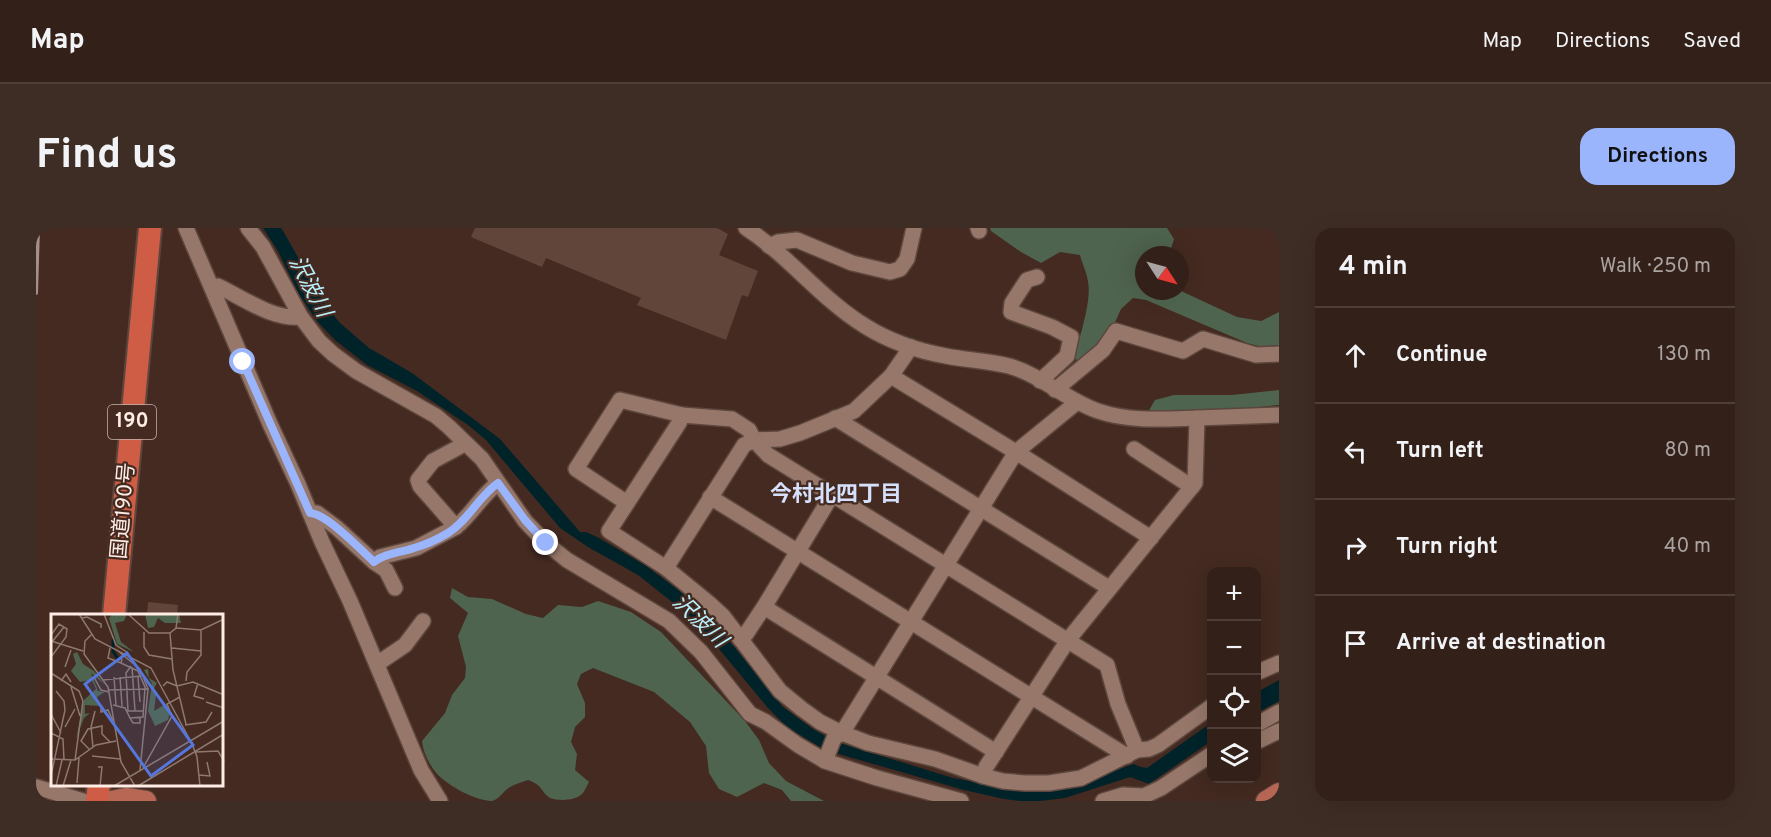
<!DOCTYPE html>
<html lang="en">
<head>
<meta charset="utf-8">
<style>
  :root { --surface:#332018; --page:#3e2d25; --text:#f1f3f6; --muted:#a9a3a2; --line:#4e3e37; --accent:#9bb5fd }
  body { margin:0; font-family:Overpass,"Noto Sans JP",sans-serif; background:var(--page); color:var(--text) }
  .controls { position:absolute; right:18px; bottom:18px; display:grid; overflow:hidden; border-radius:12px; box-shadow:0 6px 24px #0002 }
  .controls button { width:54px; height:54px; display:grid; place-items:center; padding:0; border:0; border-bottom:2px solid var(--line); background:var(--surface); color:var(--text); font:30px sans-serif }
  .compass { position:absolute; left:1099px; top:18px; width:54px; height:54px; border-radius:50%; background:var(--surface); box-shadow:0 6px 24px #0002; rotate:126deg }
  .stop { position:absolute; width:18px; height:18px; margin:-14px; border:4px solid #9bb5fd; border-radius:50%; background:#fff }
  .stop.end { background:#9bb5fd; border-color:#fff; box-shadow:0 2px 6px #0008 }
  .list { margin:0; padding:0; list-style:none }
  h2 { display:flex; justify-content:space-between; align-items:center; height:78px; margin:0; padding:0 24px; font-size:26px }
  h2 small { font-size:20px; font-weight:400; color:var(--muted) }
  .list li { display:grid; grid-template-columns:39px 1fr auto; gap:18px; align-items:center; box-sizing:border-box; height:96px; padding:0 24px; border-top:2px solid var(--line) }
  .list b { display:block; font-size:22px; white-space:nowrap }
  .list em { font-size:20px; font-style:normal; color:var(--muted) }
  .icon { flex:none; width:33px; height:33px; fill:none; stroke:currentColor; stroke-width:2; stroke-linecap:round; stroke-linejoin:round }
  .map { position:relative; flex:none; width:1243px; height:573px; overflow:hidden; border-radius:18px }
  header { display:flex; align-items:center; gap:36px; box-sizing:border-box; height:84px; padding:0 30px; background:var(--surface); border-bottom:2px solid var(--line) }
  header strong { font-size:28px }
  nav { display:flex; gap:33px; margin-inline-start:auto; font-size:21px }
  .intro { display:flex; align-items:center; justify-content:space-between; box-sizing:border-box; height:144px; padding:0 36px }
  h1 { margin:0; font-size:42px }
  .button { padding:15px 27px; border-radius:18px; background:var(--accent); color:#111; font-size:21px; font-weight:700 }
  main { display:flex; gap:36px; padding:0 36px }
  aside { flex:1; background:var(--surface); border-radius:18px; box-shadow:0 6px 24px #0002 }
  .map>svg:first-child { display:block }
  .forest { fill:#4f644e }
  .water { fill:#00232a }
  .building { fill:#62453a }
  .lines { fill:none; stroke-linecap:round; stroke-linejoin:round }
  .minor-casing { stroke:#5d463d; stroke-width:18 }
  .major-casing { stroke:#5d463d; stroke-width:22 }
  .highway-casing { stroke:#5d463d; stroke-width:26 }
  .minor { stroke:#96776a; stroke-width:15 }
  .major { stroke:#b86754; stroke-width:20 }
  .highway { stroke:#cf5d45; stroke-width:22 }
  .rail { stroke:#a58f87; stroke-width:4 }
  .route { stroke:#9bb5fd; stroke-width:8 }
  .labels { text-anchor:middle; dominant-baseline:central; stroke-width:4.5; stroke-linejoin:round; paint-order:stroke }
  .shield { fill:#442a20; stroke:#c6b2aa; stroke-width:1.5 }
  .shield-label { font-size:20px; font-weight:bold; fill:#feece5 }
  .street-label { font-size:21px; fill:#feece5; stroke:#442a20 }
  .water-label { font-size:22px; font-style:italic; fill:#b8effb; stroke:#442a20 }
  .neighbourhood-label { font-size:22px; font-weight:bold; fill:#d5e0fc; stroke:#442a20 }
  .inset-river { fill:none; stroke:#00232a; stroke-width:3 }
  .inset-road { fill:none; stroke:#8e786f; stroke-width:1.5 }
  .view { fill:#5576db; fill-opacity:0.15; stroke:#5576db; stroke-width:3 }
  .inset-edge { fill:none; stroke:#feece5; stroke-width:3 }
</style>
</head>
<body>
<header>
<strong>Map</strong>
<nav><a>Map</a><a>Directions</a><a>Saved</a></nav>
</header>
<div class="intro"><h1>Find us</h1><a class="button">Directions</a></div>
<main>
<div class="map">
<svg width="1243" height="573" viewBox="0 0 1243 573">
  <rect width="100%" height="100%" fill="#442a20"/>
  <g class="forest">
    <path d="M954,0h177l7,11 -5,16h-25v36h17v2l9,2 11,-4 56,26 24,4 18,-9v33l-17,2 -15,-4 -101,-43 -13,-2 -12,11 -9,20 -8,10 -24,21 -7,-1c6,-18 19,-59 15,-77 -1,-10 -6,-18 -8,-27l-20,-3 -19,11 -20,-11 -30,-21z"/>
    <path d="M1243,162v15l-93,9 -38,-2 7,-12 19,-5h58z"/>
    <path d="M416,360l16,9 24,2 34,15 17,4 15,-13 24,2 16,-6 33,11 30,20 84,89 14,19 10,23 17,18 38,20h-33l-9,-11 -18,-7 -27,14 -18,-8 -10,-16 -3,-27 -16,-24 -36,-30 -61,-24 -12,6 -4,10 8,19v14l-10,10 -4,15 6,12 -2,16 14,12c-2,3 -4,9 -7,12 -7,7 -24,7 -32,4 -11,-8 -6,-12 -22,-18 -6,2 -13,4 -18,7 -7,4 -10,12 -18,14 -16,0 -43,-15 -54,-26 -8,-9 -15,-22 -16,-34l23,-28 7,-18 13,-17 1,-11 -8,-31 10,-23 -18,-15z"/>
  </g>
  <g class="water">
    <path d="M227,0h18l2,3 43,75 14,17 29,25 43,25 88,66 80,93h6l11,5 48,28 32,24 29,24 12,14 65,80 30,22 23,13 117,36 77,14 27,-2 50,-16 26,-10 8,3 6,1 64,-45v18l-62,43 -19,-7 -65,21 -25,3h-21l-15,-2 -40,-9 -139,-40 -37,-22 -20,-20 -72,-87 -58,-46 -50,-28 -28,-19 -74,-88 -18,-15 -51,-34 -50,-26 -32,-25 -18,-19 -18,-27 -21,-43z"/>
    <path d="M1243,452v21l-22,12v-21z"/>
  </g>
  <g class="building">
    <path d="M439,0h242l11,6 -9,21 39,16 -10,26 -6,-2 -16,45 -89,-35 4,-7 -95,-40 -4,9 -71,-30z"/>
    <path d="M112,374l30,3 -1,10h-30z"/>
  </g>
  <g class="lines">
    <defs>
      <g id="minor">
        <path d="M150,0l84,196 28,60 24,58 28,59 71,169 19,31"/>
        <path d="M212,0l15,19 38,70 18,24 14,13 23,17 80,45 13,11 33,32 43,62 21,22 21,17 102,61 32,31 49,62 16,8 32,23 27,16 9,-23 8,-5 174,-281 60,-49"/>
        <path d="M710,0c43,28 75,71 119,98 24,15 53,25 81,30 21,4 42,5 63,10 32,9 57,34 89,45 32,11 66,8 99,7 27,-1 55,-2 82,-3"/>
        <path d="M942,0l1,3"/>
        <path d="M733,18l9,-4 19,-2 55,23 38,9 10,-3 7,-10 7,-31"/>
        <path d="M1001,49l-10,3 -15,23 -1,9 41,15 19,10 -4,19 -27,25"/>
        <path d="M176,60l6,-2c25,12 55,34 83,31"/>
        <path d="M875,119l-20,29 -37,35 -54,22 -20,6 -26,1 -5,-10 -17,-11 -50,-4 -3,8 -70,108 57,37 44,36 13,12 57,75 22,18 18,13 22,11 26,10 67,16 48,17 20,5 22,2h24l32,-5 56,-28 12,-1 9,-4 54,-39"/>
        <path d="M855,148l125,76 135,86"/>
        <path d="M1019,162l48,-40 13,-19 67,20 20,-12 53,16 23,-1"/>
        <path d="M799,190l274,170"/>
        <path d="M428,214l-5,5 -26,14 -15,19 2,6 36,41c16,-13 25,-31 42,-44"/>
        <path d="M1098,221l58,38"/>
        <path d="M674,269l417,259"/>
        <path d="M591,275l-51,-34 44,-69 62,15"/>
        <path d="M274,285h7l20,15 37,34 12,8 9,18"/>
        <path d="M338,334l6,-5 36,-9 40,-21"/>
        <path d="M630,340l78,-123 10,-5 14,15 339,210 11,39 19,46"/>
        <path d="M728,379l232,145"/>
        <path d="M704,411l6,-5 18,-27 68,-112"/>
        <path d="M341,436l28,-19 18,-24"/>
        <path d="M1220,445l23,-10"/>
        <path d="M1220,497l23,-13"/>
        <path d="M1220,514l23,-11"/>
        <path d="M789,533l52,17 84,23"/>
        <path d="M947,548l3,-9 82,-127 127,-157 2,-65"/>
        <path d="M0,559l47,14"/>
        <path d="M1067,573l20,-6 21,1 17,-8 51,-34"/>
      </g>
      <g id="major">
        <path d="M75,573l15,-3 20,3"/>
        <path d="M1230,573l13,-8"/>
      </g>
      <g id="highway">
        <path d="M78,387l36,-387"/>
        <path d="M61,573l2,-17"/>
      </g>
    </defs>
    <use href="#minor" class="minor-casing"/>
    <use href="#major" class="major-casing"/>
    <use href="#highway" class="highway-casing"/>
    <use href="#minor" class="minor"/>
    <use href="#major" class="major"/>
    <use href="#highway" class="highway"/>
    <path class="rail" d="M0,65l2,-65"/>
  </g>
  <g class="lines">
    <path class="route" d="M207,134l67,151c17,1 50,36 64,49 11,-9 26,-9 40,-14 11,-3 24,-9 34,-15 21,-13 30,-36 50,-50l27,37 21,23"/>
  </g>
  <g class="labels">
    <rect class="shield" x="72" y="177" width="48" height="34" rx="4.5"/>
    <g class="shield-label">
      <text x="96" y="194">190</text>
    </g>
    <g class="street-label">
      <text transform="translate(88 283) rotate(-85)">国道190号</text>
    </g>
    <g class="water-label">
      <text transform="translate(273 59) rotate(62)">沢波川</text>
      <text transform="translate(663 394) rotate(44)">沢波川</text>
    </g>
    <g class="neighbourhood-label">
      <text x="800" y="267">今村北四丁目</text>
    </g>
  </g>
  <g transform="translate(15 386)">
    <rect width="172" height="172" fill="#442a20"/>
    <path d="M62,0h14l-3,7 -9,2 6,19 13,10 -17,-8 -8,-26zM94,0h34l2,9h-16l-7,-5 -4,9 -6,1zM26,38l6,12 11,7 10,13 -13,-11 7,18 7,1 -8,5 2,9 -14,-1v9l5,-1 -6,5 -8,21 8,-39 12,-11 -4,-9 -12,2 -9,-11 5,-7 -3,-10zM97,55l1,9 8,5 -4,7 3,5 -2,16 10,-6 6,7 -2,8 -13,6 -7,-15 4,-27 -8,-14z" fill="#4f644e"/>
    <path class="inset-river" d="M62,25v12l5,8"/>
    <path class="inset-road" d="M28,0l16,25 56,29 39,72M53,0l12,31 12,8M77,0l21,19h21l6,-5 2,-14M31,4l5,-1 14,7v4M125,14l25,2 23,-11M93,18v15l5,8 23,4M119,19l3,37 13,54M41,20l-7,7 -1,13 24,33 13,75 14,24M0,21l8,-11 8,5 -1,8 -15,20M0,27l32,10M1,28l12,-15M59,34l-2,10 13,5M121,34l29,3M67,37l22,18 8,20M80,52l-5,7 2,38h15M14,53l6,-17M81,53l3,44M0,59l28,18 4,10 -8,59M43,63l7,13 8,2M63,63l2,28M69,63l2,29M87,63l2,25M52,66l38,-4M10,67l5,-7 5,8M135,67l1,-9 14,-17v-25M147,69l-4,13 10,3M112,72l4,-4 10,4 16,-4 31,13M20,73l9,29M57,76l40,-1 -8,81M155,88l18,6M62,91l12,3 5,10 13,-1 2,-30 -7,-16 -17,-8 1,-4M50,92v6l7,-2 5,11M0,100l10,19M79,104l3,5h7v-6M134,111l21,-3 6,-10M14,113l10,-18M0,119l12,6 1,21M140,127l6,16 3,29M42,133l-2,-20 4,-16M38,135l-8,-8 7,-12 14,-3v8l8,8M145,138l22,-1 6,10M41,142l28,3M0,145l24,1 21,-15 20,-4M47,153h4l-2,19M92,154l29,-52 -5,-12 13,-7M148,161l11,1 -3,-14M0,162l14,-66 -1,-9 -8,-10M26,169l2,-25M5,172l6,-26M12,172l8,-26M63,172l110,-65M87,172l86,-52"/>
    <path class="view" d="M76,39l66,92 -42,31 -66,-92z"/>
    <rect width="172" height="172" class="inset-edge"/>
  </g>
</svg>
<div class="controls">
<button>+</button>
<button>−</button>
<button><svg class="icon" aria-label="locate" viewBox="0 0 24 24"><circle cx="12" cy="12" r="6"/><path d="M12 2v4M12 18v4M2 12h4M18 12h4"/></svg></button>
<button><svg class="icon" aria-label="layers" viewBox="0 0 24 24"><path d="M12 4l9 5-9 5-9-5zM3 14l9 5 9-5"/></svg></button>
</div>
<svg class="compass" viewBox="-18 -18 36 36"><path d="M0-13l5 13h-10z" fill="#e53935"/><path d="M0 13l5-13h-10z" fill="#a9a3a2"/></svg>
<div class="stop" style="left:207px;top:134px"></div>
<div class="stop end" style="left:510px;top:315px"></div>
</div>
<aside>
<h2>4 min<small>Walk · 250 m</small></h2>
<ul class="list">
<li><svg class="icon" aria-label="ahead" viewBox="0 0 24 24"><path d="M12 20V5M6 11l6-6 6 6"/></svg><div><b>Continue</b></div><em>130 m</em></li>
<li><svg class="icon" aria-label="left" viewBox="0 0 24 24"><path d="M17 20v-9H6M10 6l-5 5 5 5"/></svg><div><b>Turn left</b></div><em>80 m</em></li>
<li><svg class="icon" aria-label="right" viewBox="0 0 24 24"><path d="M7 20v-9h11M14 6l5 5-5 5"/></svg><div><b>Turn right</b></div><em>40 m</em></li>
<li><svg class="icon" aria-label="arrive" viewBox="0 0 24 24"><path d="M6 21V4h12l-3 4 3 4H6"/></svg><div><b>Arrive at destination</b></div></li>
</ul>
</aside>
</main>
</body>
</html>
